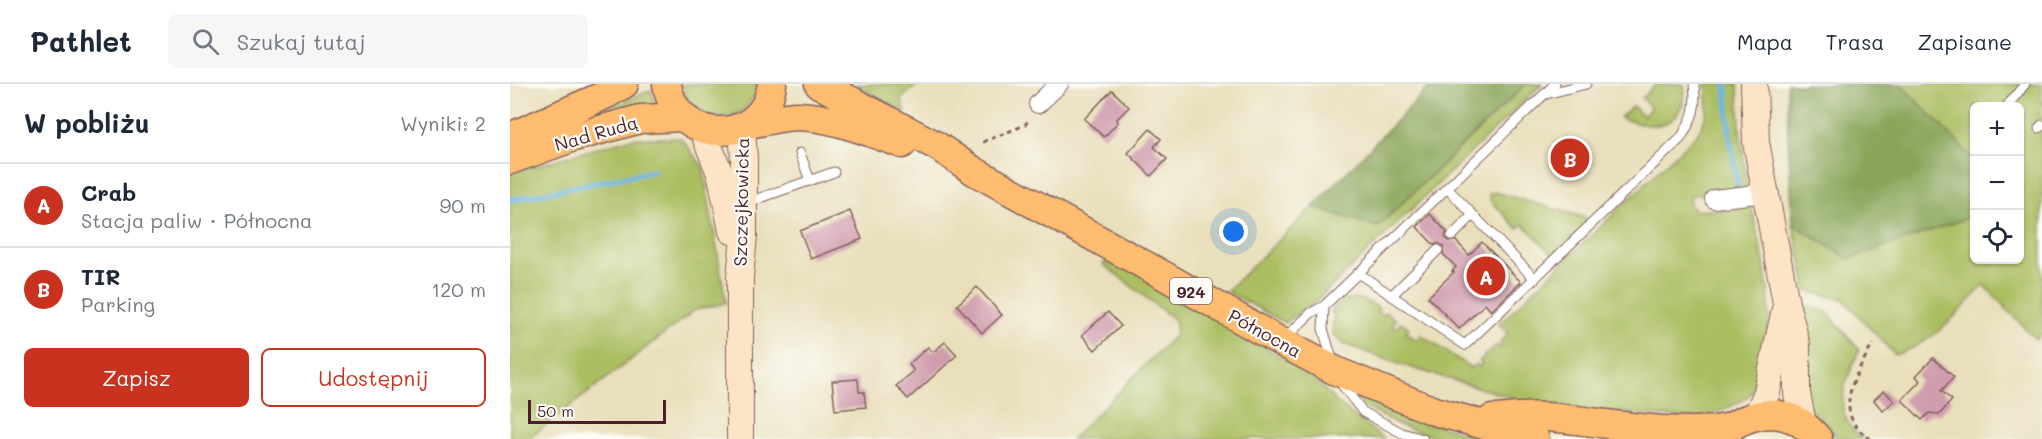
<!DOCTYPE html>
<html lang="pl">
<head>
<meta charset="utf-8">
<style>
  :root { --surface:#fff; --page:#f6f6f7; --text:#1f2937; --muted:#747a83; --line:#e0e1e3; --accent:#c8321e }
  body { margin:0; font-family:Mali,sans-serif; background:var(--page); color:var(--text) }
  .controls { position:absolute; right:18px; top:18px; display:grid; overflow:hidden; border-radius:9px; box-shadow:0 2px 4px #0004 }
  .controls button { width:54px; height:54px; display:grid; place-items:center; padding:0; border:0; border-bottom:2px solid var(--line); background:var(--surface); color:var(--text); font:30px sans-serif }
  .scale { position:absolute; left:18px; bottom:15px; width:138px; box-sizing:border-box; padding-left:6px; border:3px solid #4a1f2b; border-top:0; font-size:16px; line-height:21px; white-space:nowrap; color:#4a1f2b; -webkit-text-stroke:4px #fdfcf7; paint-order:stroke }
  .you { position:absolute; left:724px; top:148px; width:21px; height:21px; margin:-15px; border:4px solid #fff; border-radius:50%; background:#1a73e8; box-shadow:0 0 0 9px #1a73e833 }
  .badge { display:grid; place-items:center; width:39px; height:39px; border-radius:50%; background:var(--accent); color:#fff; font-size:20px; font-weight:700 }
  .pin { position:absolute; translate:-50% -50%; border:3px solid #fff; box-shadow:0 2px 6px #0006 }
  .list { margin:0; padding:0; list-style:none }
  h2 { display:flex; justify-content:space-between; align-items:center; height:78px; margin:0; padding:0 24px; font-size:26px }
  h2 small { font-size:20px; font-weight:400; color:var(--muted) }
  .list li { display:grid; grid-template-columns:39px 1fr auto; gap:18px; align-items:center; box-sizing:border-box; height:84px; padding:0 24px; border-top:2px solid var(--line) }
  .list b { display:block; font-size:22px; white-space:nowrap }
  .list p { margin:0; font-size:20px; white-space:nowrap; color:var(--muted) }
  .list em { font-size:20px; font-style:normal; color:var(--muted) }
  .actions { display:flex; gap:12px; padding:18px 24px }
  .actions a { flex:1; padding:14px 0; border:2px solid var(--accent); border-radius:9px; text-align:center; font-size:21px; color:var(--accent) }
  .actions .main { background:var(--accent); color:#fff }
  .icon { flex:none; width:33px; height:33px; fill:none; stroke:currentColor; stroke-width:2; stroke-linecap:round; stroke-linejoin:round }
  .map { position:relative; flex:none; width:1532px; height:355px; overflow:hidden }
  header { display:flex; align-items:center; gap:36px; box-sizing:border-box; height:84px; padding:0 30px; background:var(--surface); border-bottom:2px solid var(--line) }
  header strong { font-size:28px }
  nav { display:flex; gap:33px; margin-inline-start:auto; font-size:21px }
  .search { width:420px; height:54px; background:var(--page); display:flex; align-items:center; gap:15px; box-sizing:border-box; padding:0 21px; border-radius:9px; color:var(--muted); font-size:22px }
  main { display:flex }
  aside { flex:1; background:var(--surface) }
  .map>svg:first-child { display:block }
  .green { fill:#abbe62; stroke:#7a6e46; stroke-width:1.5 }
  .forest { fill:#88a558; stroke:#696242; stroke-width:1.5 }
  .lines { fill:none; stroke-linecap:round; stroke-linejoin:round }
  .stream { stroke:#69b6e3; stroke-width:5 }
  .building { fill:#d09dae }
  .service-casing { stroke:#82625d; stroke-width:11 }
  .minor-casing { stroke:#82625d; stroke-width:20 }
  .secondary-casing { stroke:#82625d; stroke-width:28 }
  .primary-casing { stroke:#82625d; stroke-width:31 }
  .path { stroke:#82625d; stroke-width:3; stroke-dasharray:4.5 4.5; stroke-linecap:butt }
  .service { stroke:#fff; stroke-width:9 }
  .minor { stroke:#fff; stroke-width:18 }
  .secondary { stroke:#fee4c6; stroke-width:26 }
  .primary { stroke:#fdbc70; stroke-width:28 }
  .labels { text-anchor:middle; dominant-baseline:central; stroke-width:4.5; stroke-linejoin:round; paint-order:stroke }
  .shield { fill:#fdfcf7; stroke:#806168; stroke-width:1.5 }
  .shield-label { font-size:16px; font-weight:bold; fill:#4a1f2b }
  .street-label { font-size:18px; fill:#4a1f2b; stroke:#fdfcf7 }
</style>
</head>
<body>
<header>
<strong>Pathlet</strong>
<div class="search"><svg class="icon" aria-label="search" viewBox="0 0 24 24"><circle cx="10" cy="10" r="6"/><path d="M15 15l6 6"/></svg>Szukaj tutaj</div>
<nav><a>Mapa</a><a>Trasa</a><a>Zapisane</a></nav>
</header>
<main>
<aside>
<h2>W pobliżu<small>Wyniki: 2</small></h2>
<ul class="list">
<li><span class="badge">A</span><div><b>Crab</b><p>Stacja paliw · Północna</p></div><em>90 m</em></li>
<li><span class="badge">B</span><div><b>TIR</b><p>Parking</p></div><em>120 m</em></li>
</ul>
<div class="actions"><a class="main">Zapisz</a><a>Udostępnij</a></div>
</aside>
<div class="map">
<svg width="1532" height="355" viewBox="0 0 1532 355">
  <rect width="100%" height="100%" fill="#fdfcf7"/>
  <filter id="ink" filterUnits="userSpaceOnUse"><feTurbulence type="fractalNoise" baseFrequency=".0167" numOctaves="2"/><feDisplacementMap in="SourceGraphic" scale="12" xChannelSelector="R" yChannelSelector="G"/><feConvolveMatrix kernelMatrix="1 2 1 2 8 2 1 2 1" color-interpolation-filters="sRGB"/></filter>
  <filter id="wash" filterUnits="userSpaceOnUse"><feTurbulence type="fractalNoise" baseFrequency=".008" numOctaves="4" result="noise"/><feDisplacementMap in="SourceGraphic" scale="24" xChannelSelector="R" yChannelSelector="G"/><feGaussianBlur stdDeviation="1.35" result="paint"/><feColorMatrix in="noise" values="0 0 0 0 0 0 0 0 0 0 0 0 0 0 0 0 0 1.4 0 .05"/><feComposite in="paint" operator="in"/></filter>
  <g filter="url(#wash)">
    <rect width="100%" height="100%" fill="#e9dfbb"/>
    <g class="green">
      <path d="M172,0h76c-3,10 -8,22 -19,28 -24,12 -51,-3 -57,-28z"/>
      <path d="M345,0h63l-17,15 5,13z"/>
      <path d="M1016,0h16l-233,224h-4l-20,15 -58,-32 86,-84 65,20z"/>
      <path d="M1146,0h28c3,20 -8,41 -30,41 -11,1 -23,-4 -34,-7l13,-12 10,10 8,-8 -9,-10z"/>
      <path d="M1195,0h33l2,43 7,59 -6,6 -50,3 -1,11 6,5 55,-5c8,35 18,70 18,106 0,17 -4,34 -7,50 -3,11 -3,23 -11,31 -8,10 -41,23 -54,26l-174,-15 -3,-4 -121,-36 -55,-20 -10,-8 -2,-5 2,-15 -3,-4c14,-19 30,-16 48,-4l-2,3 6,4 3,-3 10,8 -4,6 4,2 5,-6 8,6 -3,5 11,7 4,-5 50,33 5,-4 3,3 3,-3 -3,-3 18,-16 3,3 2,-3 -2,-3 8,-8 -9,-10 198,-190c11,-15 13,-32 8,-50z"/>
      <path d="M1390,0h142v249l-6,7 -52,-55c-27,29 -50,58 -89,70l-52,-56 -36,-8 -14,-67 56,35 125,-43v44h46v-154h-46v53z"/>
      <path d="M141,6l5,16 -84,18z"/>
      <path d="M123,54h48l22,29 23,136 -31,7 -167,129h-18v-266z"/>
      <path d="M985,108l91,26 2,4 -34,34 -31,-32 -5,5 -28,-29 -1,-6z"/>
      <path d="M602,174l89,50 111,68 24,26 48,37h-312l103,-104 1,-14 -73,-57z"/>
      <path d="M1299,222l19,7 31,37c-13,33 -31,62 4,89h-26l-7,-12 -24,-21 -5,-93z"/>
      <path d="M843,311l60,24 76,20h-49l-12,-4 -29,-10 -36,-19z"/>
    </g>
    <g class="forest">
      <path d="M922,0h94l-149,143 -64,-20z"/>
      <path d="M1277,0h113l74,75v57l-125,43 -56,-35 -5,-86z"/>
    </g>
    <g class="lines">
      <g class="stream">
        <path d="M1216,0l4,53 8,50"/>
        <path d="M0,116l144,-29"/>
      </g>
    </g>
    <g id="blocks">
      <g class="building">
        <path d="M602,6l17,17 -12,12 1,3 -14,15 -20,-18z"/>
        <path d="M640,45l11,10 -7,8 13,12 -16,17 -23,-23z"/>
        <path d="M340,127l12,28 -51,20 -11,-28z"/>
        <path d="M920,130l17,18 -2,5 3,4h8l13,14 13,-13 39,40 -30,29 -6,-7 -26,25 -31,-32 26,-25 -2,-1 4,-4 -13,-13v-8l-4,-3 -5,2 -17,-18z"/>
        <path d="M467,203l25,28 -20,18 -25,-28z"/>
        <path d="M598,228l13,14 -26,24 -13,-15z"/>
        <path d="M435,258l12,13 -49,44 -12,-13 18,-15 -5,-7 19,-17 5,5z"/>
        <path d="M1423,274l21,19 -13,14 11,9 -12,14 -11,-1 -7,7 -20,-20 18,-19 -4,-5z"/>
        <path d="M348,295l1,13h5l2,15 -31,3 -3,-29z"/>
        <path d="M1374,306l10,11 -11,10 -9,-11z"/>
      </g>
    </g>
  </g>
  <g filter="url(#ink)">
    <use href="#blocks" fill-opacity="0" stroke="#82625d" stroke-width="1.5"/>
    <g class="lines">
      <defs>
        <g id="service">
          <path d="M1036,10l40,-10"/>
          <path d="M1497,22l18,-22"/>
          <path d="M1529,44l3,-3"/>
          <path d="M290,69l10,28"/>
          <path d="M937,104l88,91"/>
          <path d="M236,119l88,-31"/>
          <path d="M942,152l21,-21"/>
          <path d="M848,189l107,72 216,-207c12,-20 16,-31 13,-54"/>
          <path d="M881,212l47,-46"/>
          <path d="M814,222l-1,23 10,33"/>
          <path d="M774,255l27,-26 13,-7 231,-222"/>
          <path d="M829,297l24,31 39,21 21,6"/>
        </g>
        <g id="minor">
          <path d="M528,20l21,-20"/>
          <path d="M1204,115l51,-6"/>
        </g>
        <g id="secondary">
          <path d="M1244,0l2,58 30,161 11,42v48l6,31"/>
          <path d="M192,45l19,47 11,55"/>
          <path d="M1247,331l10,-23 18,-83"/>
          <path d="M230,355v-162l4,-41v-76l-2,-33"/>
        </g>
        <g id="primary">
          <path d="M157,0c9,62 97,63 105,0"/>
          <path d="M309,0l118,62 37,25 189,104 118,67 55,29 98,40 101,28"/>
          <path d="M237,40c17,-2 34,-8 51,-8 36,1 71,16 104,28"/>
          <path d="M0,53l97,-43 17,-10"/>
          <path d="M0,76l64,-23 66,-18 44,-2"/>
          <path d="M982,335c18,-1 38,-4 56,-2 49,4 139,22 183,10"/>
          <path d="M1214,355c4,-11 10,-15 20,-19 28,-12 55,-5 74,19"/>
        </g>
      </defs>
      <use href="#service" class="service-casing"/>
      <use href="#minor" class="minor-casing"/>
      <use href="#secondary" class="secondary-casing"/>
      <use href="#primary" class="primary-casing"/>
      <g class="path">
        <path d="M473,58l42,-17 4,-6"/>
        <path d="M1361,355c-41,-24 -16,-64 2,-95"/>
      </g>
      <use href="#service" class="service"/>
      <use href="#minor" class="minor"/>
      <use href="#secondary" class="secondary"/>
      <use href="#primary" class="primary"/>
    </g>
  </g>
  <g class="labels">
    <rect class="shield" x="660" y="194" width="42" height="26" rx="4.5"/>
    <g class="shield-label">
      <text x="681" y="207">924</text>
    </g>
    <g class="street-label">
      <text transform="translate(86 49) rotate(-16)">Nad Rudą</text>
      <text transform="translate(231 118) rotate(-89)">Szczejkowicka</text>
      <text transform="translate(755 249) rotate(29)">Północna</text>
    </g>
  </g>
</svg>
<div class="controls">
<button>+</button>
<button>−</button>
<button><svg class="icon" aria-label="locate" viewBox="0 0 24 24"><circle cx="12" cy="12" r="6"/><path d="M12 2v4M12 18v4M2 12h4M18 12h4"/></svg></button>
</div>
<div class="scale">50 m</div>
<div class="you"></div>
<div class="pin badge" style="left:976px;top:192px">A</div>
<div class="pin badge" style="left:1060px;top:74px">B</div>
</div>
</main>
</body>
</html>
